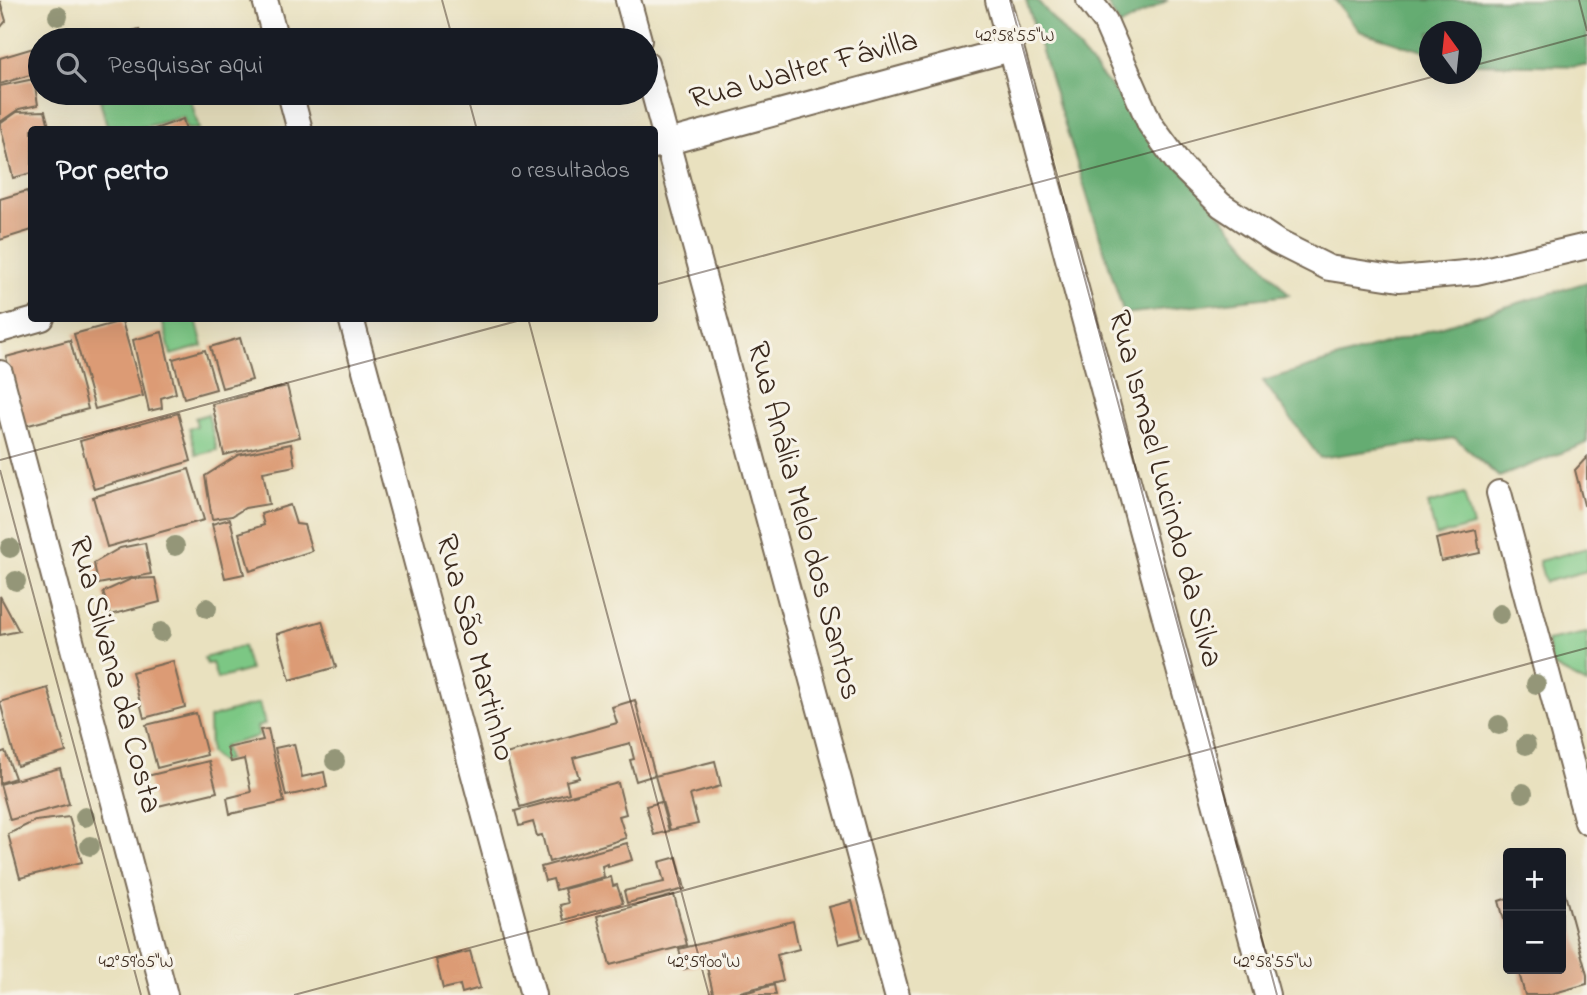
<!DOCTYPE html>
<html lang="pt">
<head>
<meta charset="utf-8">
<style>
  :root { --surface:#171b24; --page:#20242c; --text:#f1f3f6; --muted:#9ea1a6; --line:#363941 }
  body { margin:0; font-family:"Indie Flower",sans-serif; background:var(--page); color:var(--text) }
  .controls { position:absolute; right:21px; bottom:21px; display:grid; overflow:hidden; border-radius:7px; box-shadow:0 7px 28px #0002 }
  .controls button { width:63px; height:63px; display:grid; place-items:center; padding:0; border:0; border-bottom:2px solid var(--line); background:var(--surface); color:var(--text); font:35px sans-serif }
  .compass { position:absolute; left:1419px; top:21px; width:63px; height:63px; border-radius:50%; background:var(--surface); box-shadow:0 7px 28px #0002; rotate:345deg }
  .list { margin:0; padding:0; list-style:none }
  h2 { display:flex; justify-content:space-between; align-items:center; height:91px; margin:0; padding:0 28px; font-size:30px }
  h2 small { font-size:23px; font-weight:400; color:var(--muted) }
  .icon { flex:none; width:38px; height:38px; fill:none; stroke:currentColor; stroke-width:2; stroke-linecap:round; stroke-linejoin:round }
  .map { position:relative; flex:none; width:1587px; height:995px; overflow:hidden }
  .search { position:absolute; background:var(--surface); box-shadow:0 7px 28px #0002; left:28px; top:28px; width:630px; height:77px; display:flex; align-items:center; gap:18px; box-sizing:border-box; padding:0 24px; border-radius:38px; color:var(--muted); font-size:26px }
  .panel { position:absolute; background:var(--surface); box-shadow:0 7px 28px #0002; left:28px; top:126px; width:630px; height:196px; border-radius:7px }
  .map>svg:first-child { display:block }
  .green { fill:#7cc784; stroke:#5c7851; stroke-width:2 }
  .forest { fill:#65ac72; stroke:#506b48; stroke-width:2 }
  .building { fill:#dc9b75 }
  .lines { fill:none; stroke-linecap:round; stroke-linejoin:round }
  .street-casing { stroke:#786a56; stroke-width:28 }
  .street { stroke:#fff; stroke-width:24 }
  .tree { fill:#949678 }
  .ticks { fill:none; stroke:#3b2a1e; stroke-width:2; stroke-opacity:0.45 }
  .labels { text-anchor:middle; dominant-baseline:central; stroke-width:6; stroke-linejoin:round; paint-order:stroke }
  .street-label { font-size:32px; fill:#3b2a1e; stroke:#f7f3e8 }
  .ticks-label { font-size:18px; text-anchor:middle; fill:#3b2a1e; stroke:#f7f3e8; stroke-width:6; stroke-linejoin:round; paint-order:stroke }
</style>
</head>
<body>
<div class="map">
<svg width="1587" height="995" viewBox="0 0 1587 995">
  <rect width="100%" height="100%" fill="#f7f3e8"/>
  <filter id="ink" filterUnits="userSpaceOnUse"><feTurbulence type="fractalNoise" baseFrequency=".0143" numOctaves="2"/><feDisplacementMap in="SourceGraphic" scale="14" xChannelSelector="R" yChannelSelector="G"/><feConvolveMatrix kernelMatrix="1 2 1 2 8 2 1 2 1" color-interpolation-filters="sRGB"/></filter>
  <filter id="wash" filterUnits="userSpaceOnUse"><feTurbulence type="fractalNoise" baseFrequency=".00686" numOctaves="4" result="noise"/><feDisplacementMap in="SourceGraphic" scale="28" xChannelSelector="R" yChannelSelector="G"/><feGaussianBlur stdDeviation="1.57" result="paint"/><feColorMatrix in="noise" values="0 0 0 0 0 0 0 0 0 0 0 0 0 0 0 0 0 1.4 0 .05"/><feComposite in="paint" operator="in"/></filter>
  <g filter="url(#wash)">
    <rect width="100%" height="100%" fill="#e9e1bf"/>
    <g class="green">
      <path d="M127,93h62l10,36h-12l-4,-12 -47,12h-28l-8,-29z"/>
      <path d="M162,319h34l7,27 -32,9z"/>
      <path d="M208,414l9,36 -21,5 -7,-27 8,-2 -2,-8z"/>
      <path d="M1464,494l9,32 -37,10 -8,-32z"/>
      <path d="M1587,548v23l-42,11 -6,-21z"/>
      <path d="M1587,633v51l-36,-19 -4,-24z"/>
      <path d="M243,646l7,24 -33,9 -5,-16 -5,1 -3,-6z"/>
      <path d="M259,703l6,21 -8,3 2,9 -35,10 4,14 -8,2 -10,-9 -1,-35z"/>
    </g>
    <g class="forest">
      <path d="M1026,0h11l252,295 -165,19z"/>
      <path d="M1105,0h63l-48,26z"/>
      <path d="M1335,0h252v66l-115,-2v-32h-42l-1,21 -70,-22z"/>
      <path d="M1587,282v161l-88,34 -44,-39 -135,20 -57,-77z"/>
    </g>
    <g id="blocks">
      <g class="building">
        <path d="M0,1l6,20 -6,7z"/>
        <path d="M139,29l3,11h-41z"/>
        <path d="M40,46v26l-40,12v-26z"/>
        <path d="M34,79l4,26 -19,4 -19,13v-36z"/>
        <path d="M45,111l5,19h-18v43l-19,5 -13,-54 17,-12z"/>
        <path d="M183,119l3,11h-31v-1z"/>
        <path d="M27,191l5,15v24l-32,10v-41z"/>
        <path d="M122,321l21,75 -48,13 -21,-75z"/>
        <path d="M162,332l14,61 -15,5 1,10 -13,3 -16,-71z"/>
        <path d="M240,338l12,42 -30,8 -12,-41z"/>
        <path d="M70,340l18,69 -63,17 -19,-69z"/>
        <path d="M205,350l11,39 -32,9 -11,-39z"/>
        <path d="M287,386l13,51 -76,18 -12,-51z"/>
        <path d="M178,413l13,48 -97,28 -14,-48z"/>
        <path d="M291,444l4,22 -32,6 6,32 -24,4 -13,8 -20,3 -7,-43 33,-21z"/>
        <path d="M1587,457v47l-3,1 -9,-35z"/>
        <path d="M189,469l15,51 -97,27 -14,-50z"/>
        <path d="M290,505l6,19 8,1 8,26 -62,20 -11,-38 25,-8 -3,-11z"/>
        <path d="M230,519l14,55 -19,4 -13,-54z"/>
        <path d="M1476,530l4,23 -39,8 -5,-22z"/>
        <path d="M145,543l6,31 -53,10 -4,-21 26,-15z"/>
        <path d="M155,578l5,24 -50,13 -7,-23 28,-13z"/>
        <path d="M0,596l19,35 -19,4z"/>
        <path d="M322,621l14,46 -46,13 -13,-46z"/>
        <path d="M173,661l12,46 -41,11 -12,-46z"/>
        <path d="M48,688l18,64 -49,14 -17,-64z"/>
        <path d="M635,700l20,75 -19,6 -6,-21 4,-1 -4,-16 -57,15 6,20 -13,3 3,12 -49,14 -14,-53 111,-31 -5,-16z"/>
        <path d="M196,713l11,42 -50,13 -11,-43z"/>
        <path d="M268,729l16,73 -54,12 -3,-16 24,-6 -7,-33 -13,3 -4,-14 36,-8 -3,-10z"/>
        <path d="M294,744l8,33 22,-5 3,15 -41,9 -11,-48z"/>
        <path d="M5,751l10,27 -15,5v-30z"/>
        <path d="M209,761l8,31 -63,15 -7,-31z"/>
        <path d="M715,761l6,25 -31,9 8,29 -28,6 -15,-54z"/>
        <path d="M60,768l9,36 -59,16 -10,-36z"/>
        <path d="M618,783l8,31 -7,2 7,22 -77,24 -7,-27 -5,1 -4,-14 -14,4 -4,-15z"/>
        <path d="M661,802l8,29 -15,4 -8,-29z"/>
        <path d="M69,817l13,45 -62,16 -12,-44 27,-13z"/>
        <path d="M627,843l5,17 -24,7v-3l-6,2 2,11 -48,13 -3,-11 -8,2 -4,-14z"/>
        <path d="M677,857l8,32 -58,14 -3,-12 40,-9 -5,-20z"/>
        <path d="M611,877l2,9 4,-1 6,18 -59,17 -4,-15 8,-2 -4,-14z"/>
        <path d="M1562,883l25,92v9l-40,11h-22l-7,-26h43z"/>
        <path d="M674,895l13,50 -77,20 -13,-49z"/>
        <path d="M1508,898v33h-1l-8,-30z"/>
        <path d="M852,901l10,37 -23,6 -10,-37z"/>
        <path d="M793,921l6,28 -22,6 6,26 -55,14h-20l5,-2 -7,-30 -22,6 -5,-20z"/>
        <path d="M470,951l10,37 -18,5 -2,-8 -17,4 -7,-29z"/>
        <path d="M774,985l2,10h-36v-1z"/>
      </g>
    </g>
  </g>
  <g filter="url(#ink)">
    <use href="#blocks" fill-opacity="0" stroke="#786a56" stroke-width="2"/>
    <g class="lines">
      <defs>
        <g id="street">
          <path d="M265,0l11,40"/>
          <path d="M628,0l11,40"/>
          <path d="M998,0l269,995"/>
          <path d="M1089,0l16,21 45,103 30,41 41,40 56,37 52,26 70,11 77,-7 111,-26"/>
          <path d="M646,64l251,931"/>
          <path d="M290,93l10,37"/>
          <path d="M654,146l357,-97"/>
          <path d="M351,318l182,677"/>
          <path d="M0,330l42,-12"/>
          <path d="M0,373l165,622"/>
          <path d="M1499,493l88,329"/>
        </g>
      </defs>
      <use href="#street" class="street-casing"/>
      <use href="#street" class="street"/>
    </g>
    <g class="tree">
      <circle cx="58" cy="16" r="10"/>
      <circle cx="175" cy="546" r="10"/>
      <circle cx="10" cy="548" r="10"/>
      <circle cx="16" cy="581" r="10"/>
      <circle cx="207" cy="608" r="10"/>
      <circle cx="1500" cy="614" r="10"/>
      <circle cx="161" cy="632" r="10"/>
      <circle cx="1536" cy="684" r="10"/>
      <circle cx="1499" cy="725" r="10"/>
      <circle cx="1526" cy="745" r="10"/>
      <circle cx="335" cy="761" r="10"/>
      <circle cx="1523" cy="793" r="10"/>
      <circle cx="85" cy="817" r="10"/>
      <circle cx="90" cy="846" r="10"/>
    </g>
  </g>
  <path class="ticks" d="M442,0l11,40M1010,0l267,995M1579,0l8,31M1472,66l115,-31M467,93l10,37M654,285l789,-211M528,318l181,677M0,460l528,-142M0,470l141,525M294,995l1293,-347"/>
  <g class="labels">
    <g class="street-label">
      <text transform="translate(804 71) rotate(-15)">Rua Walter Fávilla</text>
      <text transform="translate(1164 489) rotate(75)">Rua Ismael Lucindo da Silva</text>
      <text transform="translate(803 521) rotate(75)">Rua Anália Melo dos Santos</text>
      <text transform="translate(474 648) rotate(75)">Rua São Martinho</text>
      <text transform="translate(114 675) rotate(75)">Rua Silvana da Costa</text>
    </g>
  </g>
  <g class="ticks-label">
    <text x="1015" y="41">42°58'55"W</text>
    <text x="136" y="967">42°59'05"W</text>
    <text x="704" y="967">42°59'00"W</text>
    <text x="1273" y="967">42°58'55"W</text>
  </g>
</svg>
<div class="controls">
<button>+</button>
<button>−</button>
</div>
<svg class="compass" viewBox="-18 -18 36 36"><path d="M0-13l5 13h-10z" fill="#e53935"/><path d="M0 13l5-13h-10z" fill="#9ea1a6"/></svg>
<div class="search"><svg class="icon" aria-label="search" viewBox="0 0 24 24"><circle cx="10" cy="10" r="6"/><path d="M15 15l6 6"/></svg>Pesquisar aqui</div>
<section class="panel">
<h2>Por perto<small>0 resultados</small></h2>
<ul class="list">
</ul>
</section>
</div>
</body>
</html>
